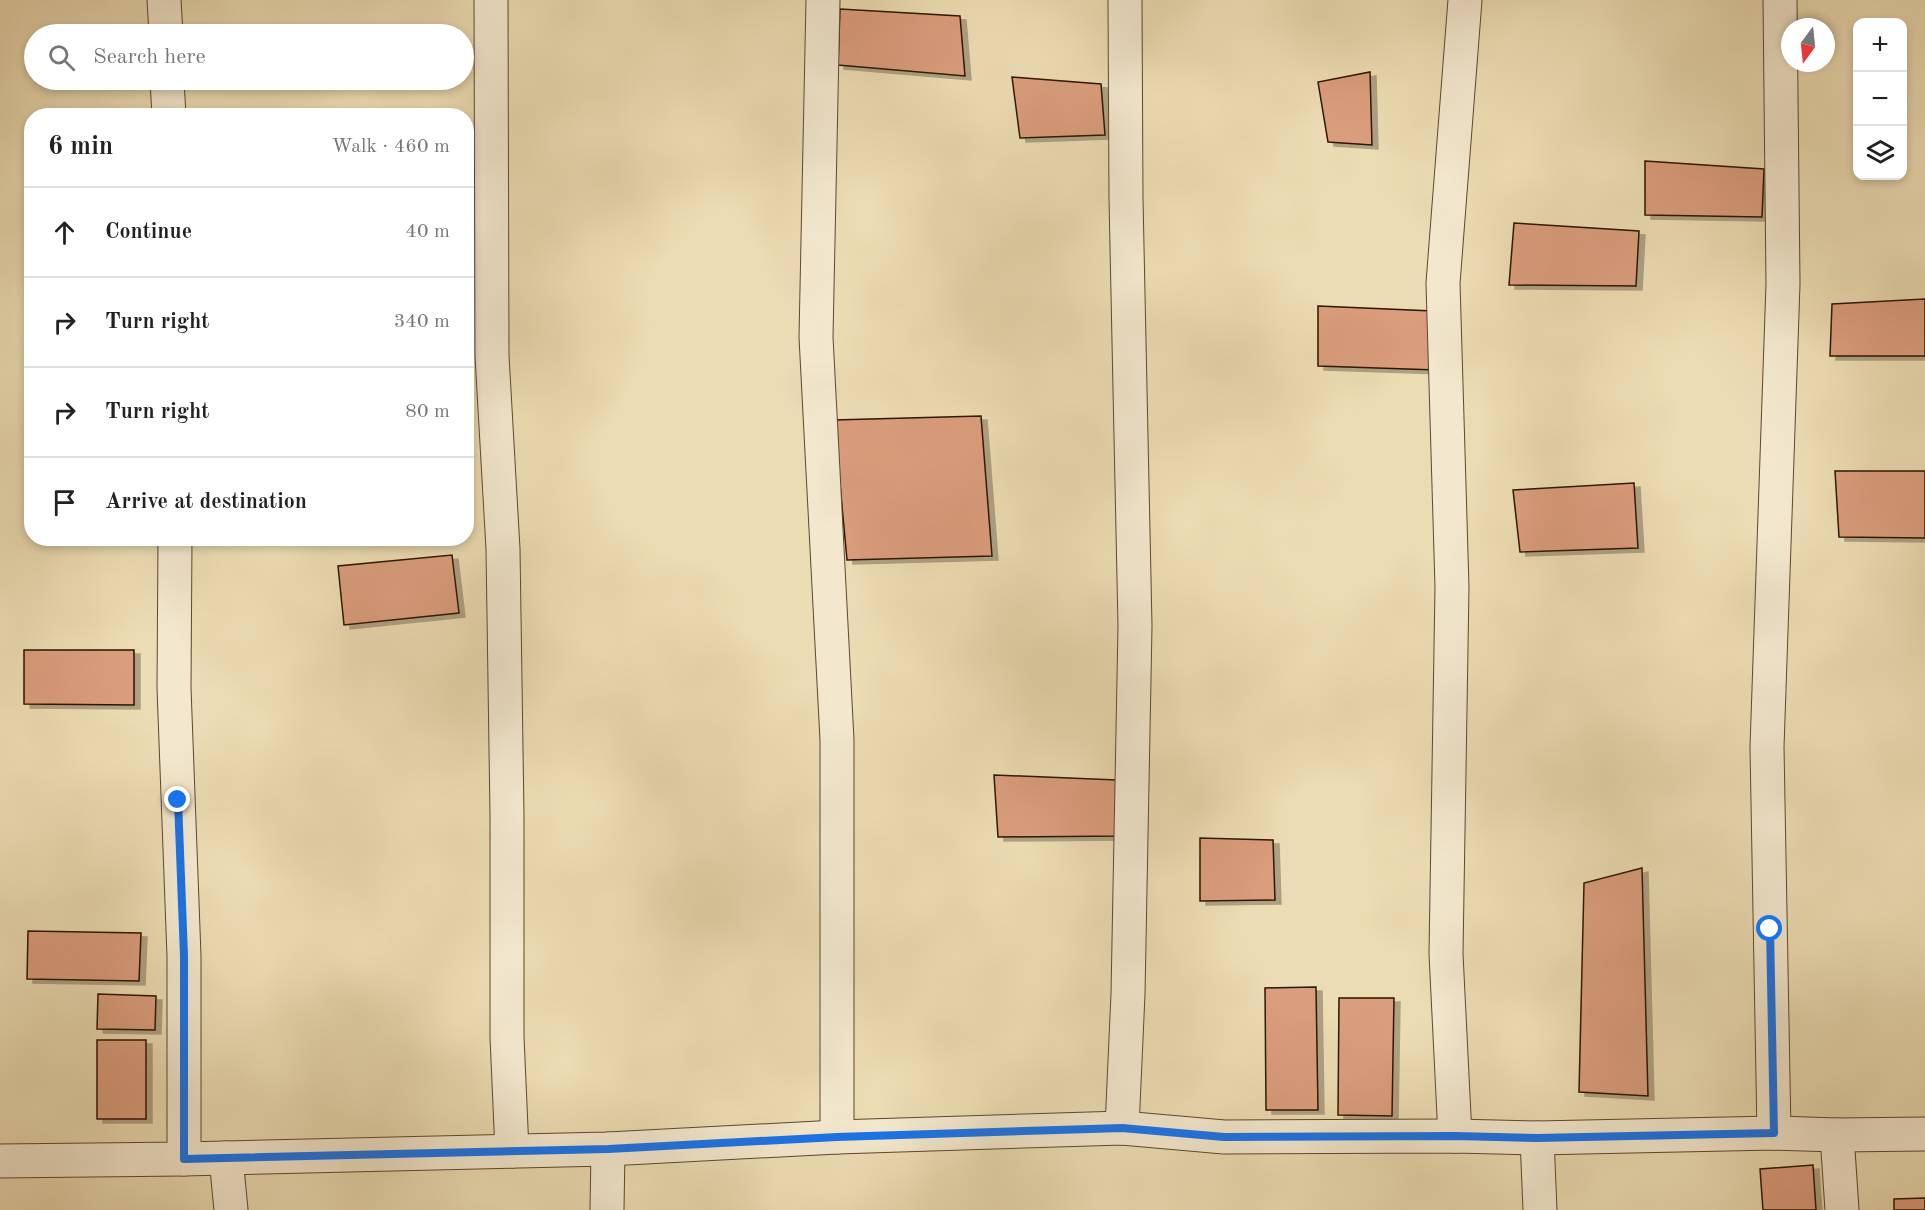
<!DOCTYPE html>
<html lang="en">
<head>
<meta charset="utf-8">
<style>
  :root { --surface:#fff; --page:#f6f6f6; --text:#222; --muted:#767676; --line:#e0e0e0 }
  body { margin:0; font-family:"Old Standard TT",serif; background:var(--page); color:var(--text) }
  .controls { position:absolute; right:18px; top:18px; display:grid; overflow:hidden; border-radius:12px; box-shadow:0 3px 9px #0003 }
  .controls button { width:54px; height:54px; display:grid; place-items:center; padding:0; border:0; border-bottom:2px solid var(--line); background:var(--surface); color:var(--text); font:30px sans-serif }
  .compass { position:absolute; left:1781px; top:18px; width:54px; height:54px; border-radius:50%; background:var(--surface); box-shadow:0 3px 9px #0003; rotate:195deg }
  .stop { position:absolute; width:18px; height:18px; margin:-14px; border:4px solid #1a73e8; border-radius:50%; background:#fff }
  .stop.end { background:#1a73e8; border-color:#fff; box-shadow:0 2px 6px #0008 }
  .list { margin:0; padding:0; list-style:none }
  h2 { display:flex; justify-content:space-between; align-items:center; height:78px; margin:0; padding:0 24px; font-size:26px }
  h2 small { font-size:20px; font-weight:400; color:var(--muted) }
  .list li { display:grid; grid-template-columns:39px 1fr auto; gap:18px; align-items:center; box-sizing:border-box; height:90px; padding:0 24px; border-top:2px solid var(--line) }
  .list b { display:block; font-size:22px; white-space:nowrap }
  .list em { font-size:20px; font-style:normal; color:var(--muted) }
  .icon { flex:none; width:33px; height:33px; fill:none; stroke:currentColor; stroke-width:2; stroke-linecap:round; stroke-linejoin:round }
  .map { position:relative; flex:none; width:1925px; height:1210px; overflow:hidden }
  .search { position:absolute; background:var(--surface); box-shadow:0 3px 9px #0003; left:24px; top:24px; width:450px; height:66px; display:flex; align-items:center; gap:15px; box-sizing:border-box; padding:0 21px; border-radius:33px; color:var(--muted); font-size:22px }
  .panel { position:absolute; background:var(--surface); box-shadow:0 3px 9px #0003; left:24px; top:108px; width:450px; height:438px; border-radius:24px }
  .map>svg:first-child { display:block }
  .building { fill:#da9d7d; stroke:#2f1500; stroke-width:1.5; filter:url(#shadow) }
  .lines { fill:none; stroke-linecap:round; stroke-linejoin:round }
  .minor-casing { stroke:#5e472d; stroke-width:35 }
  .minor { stroke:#f3e8ce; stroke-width:33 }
  .route { stroke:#1a73e8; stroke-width:8 }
</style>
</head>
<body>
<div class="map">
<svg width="1925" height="1210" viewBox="0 0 1925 1210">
  <defs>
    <filter id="shadow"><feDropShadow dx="6" dy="4" stdDeviation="0" flood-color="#0004"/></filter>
  </defs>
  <rect width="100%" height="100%" fill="#ecdcb3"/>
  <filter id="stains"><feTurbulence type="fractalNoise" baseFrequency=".00333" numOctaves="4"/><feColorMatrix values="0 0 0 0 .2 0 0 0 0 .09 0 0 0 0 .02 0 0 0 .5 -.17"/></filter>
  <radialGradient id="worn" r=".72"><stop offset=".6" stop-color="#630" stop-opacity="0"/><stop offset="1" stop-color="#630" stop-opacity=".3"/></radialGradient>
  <g class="building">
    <path d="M840,9l120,7 5,60 -127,-11z"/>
    <path d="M1370,72l2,73 -44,-3 -10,-60z"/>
    <path d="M1012,77l89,7 4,51 -85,3z"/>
    <path d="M1645,161l119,8 -2,48 -117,-2z"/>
    <path d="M1514,223l125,8 -3,55 -127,-1z"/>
    <path d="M1925,299v57h-95l2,-52z"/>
    <path d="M1318,306l115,5 3,59 -118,-4z"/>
    <path d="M981,416l11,140 -145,4 -13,-140z"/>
    <path d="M1835,471h90v67l-86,-1z"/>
    <path d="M1634,483l4,65 -118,4 -7,-62z"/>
    <path d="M452,555l7,58 -115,12 -6,-59z"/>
    <path d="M24,650h110v55l-110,-1z"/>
    <path d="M994,775l123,5 5,56 -124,1z"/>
    <path d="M1200,838l73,2 2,60 -75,1z"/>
    <path d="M1642,868l6,228 -69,-4 5,-209z"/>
    <path d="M28,931l113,2 -2,48 -112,-2z"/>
    <path d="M1316,987l2,123h-52l-1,-122z"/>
    <path d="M98,994l58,2 -1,34 -58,-1z"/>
    <path d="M1339,998h55l-2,118 -54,-1z"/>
    <rect x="97" y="1040" width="49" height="79"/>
    <path d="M1813,1165l3,45h-53l-3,-41z"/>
    <path d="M1925,1198v12h-31v-11z"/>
  </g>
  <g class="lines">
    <defs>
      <g id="minor">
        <path d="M164,0l2,34"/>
        <path d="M491,0l1,356 11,193 4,266v222l5,114"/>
        <path d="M823,0l-7,337 21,403v397"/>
        <path d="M167,80l2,36"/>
        <path d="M175,538l-1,150 10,268v203"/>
        <path d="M1122,1128l6,-134 7,-368 -9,-427 -1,-199"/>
        <path d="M1774,1133l-7,-386 16,-463 -3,-284"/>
        <path d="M1837,1135l5,75"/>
        <path d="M1455,1136l-9,-182 6,-367 -9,-304 22,-283"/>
        <path d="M1537,1138l3,72"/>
        <path d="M226,1158l5,52"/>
        <path d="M0,1161l184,-2 424,-10 229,-12 285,-9 102,9 231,-1 82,2 237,-5 63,2 88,-1"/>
        <path d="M607,1210l1,-61"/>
      </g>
    </defs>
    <use href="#minor" class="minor-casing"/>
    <use href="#minor" class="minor"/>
  </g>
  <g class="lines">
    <path class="route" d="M178,800l6,156v203l424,-10 229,-12 285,-9 102,9 231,-1 82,2 237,-5 -4,-204"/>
  </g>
  <rect width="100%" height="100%" filter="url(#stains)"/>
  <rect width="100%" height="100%" fill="url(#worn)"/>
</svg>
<div class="controls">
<button>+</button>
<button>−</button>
<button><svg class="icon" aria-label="layers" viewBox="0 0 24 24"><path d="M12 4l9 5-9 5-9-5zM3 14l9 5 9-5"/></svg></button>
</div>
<svg class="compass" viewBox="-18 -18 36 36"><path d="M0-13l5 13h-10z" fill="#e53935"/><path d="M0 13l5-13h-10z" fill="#767676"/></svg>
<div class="stop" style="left:1770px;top:929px"></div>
<div class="stop end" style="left:178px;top:800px"></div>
<div class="search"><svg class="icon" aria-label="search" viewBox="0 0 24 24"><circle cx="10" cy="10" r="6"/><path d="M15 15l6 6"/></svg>Search here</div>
<section class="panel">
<h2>6 min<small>Walk · 460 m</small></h2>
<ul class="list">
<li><svg class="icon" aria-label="ahead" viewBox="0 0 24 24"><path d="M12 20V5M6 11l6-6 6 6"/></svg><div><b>Continue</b></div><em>40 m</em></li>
<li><svg class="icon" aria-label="right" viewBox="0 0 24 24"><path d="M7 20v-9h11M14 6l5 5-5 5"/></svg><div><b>Turn right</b></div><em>340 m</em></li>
<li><svg class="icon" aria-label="right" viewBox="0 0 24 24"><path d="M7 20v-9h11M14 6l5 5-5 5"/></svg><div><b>Turn right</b></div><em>80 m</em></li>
<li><svg class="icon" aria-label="arrive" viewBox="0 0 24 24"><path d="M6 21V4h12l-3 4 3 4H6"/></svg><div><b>Arrive at destination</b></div></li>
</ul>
</section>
</div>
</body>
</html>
